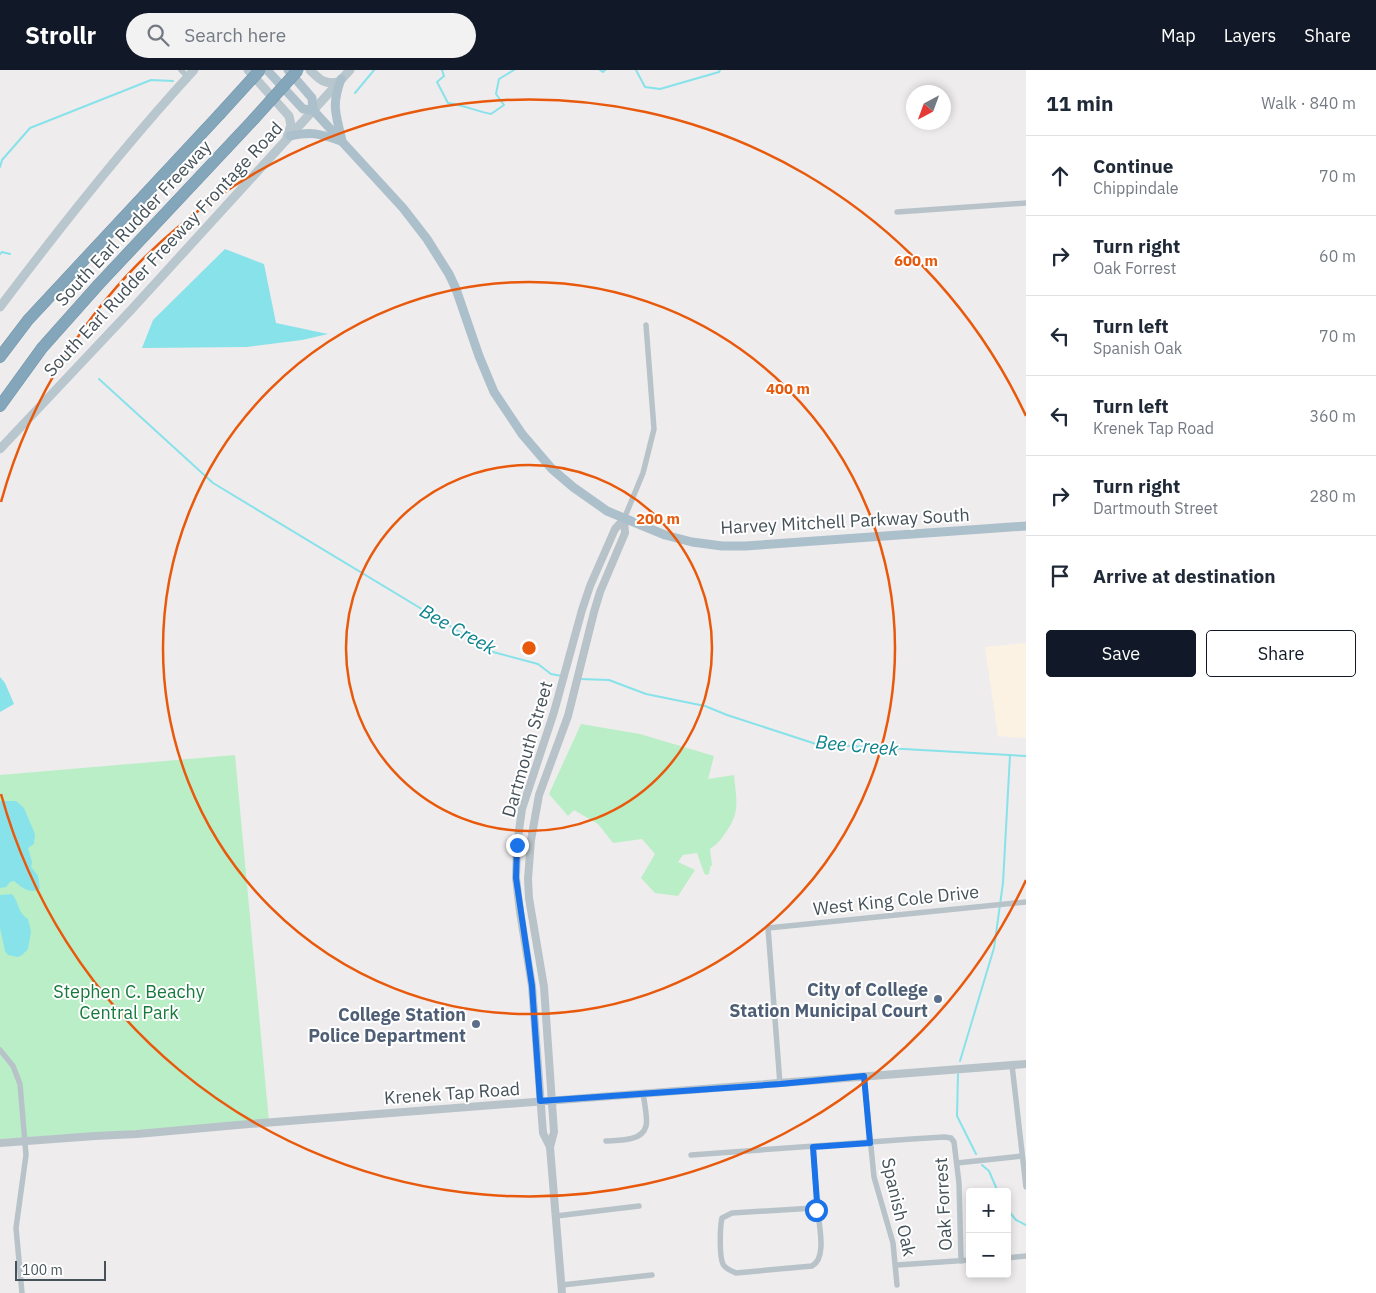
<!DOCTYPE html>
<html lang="en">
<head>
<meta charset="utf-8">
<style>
  :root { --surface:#fff; --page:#f2f2f3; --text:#1f2937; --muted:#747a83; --line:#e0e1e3; --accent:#111827 }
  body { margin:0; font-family:"IBM Plex Sans",sans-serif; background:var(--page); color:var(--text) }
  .controls { position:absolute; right:15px; bottom:15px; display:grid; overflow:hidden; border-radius:5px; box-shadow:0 2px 8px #0003 }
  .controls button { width:45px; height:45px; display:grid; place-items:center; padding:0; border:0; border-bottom:1px solid var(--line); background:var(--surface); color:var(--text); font:25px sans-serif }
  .compass { position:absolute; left:906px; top:15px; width:45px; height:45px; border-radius:50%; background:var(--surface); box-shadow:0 2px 8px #0003; rotate:221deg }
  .scale { position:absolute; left:15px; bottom:12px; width:91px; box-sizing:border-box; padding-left:5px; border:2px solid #455259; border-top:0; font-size:14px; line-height:18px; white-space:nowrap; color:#455259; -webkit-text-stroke:4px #fff; paint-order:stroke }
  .stop { position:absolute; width:15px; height:15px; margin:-11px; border:4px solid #1a73e8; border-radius:50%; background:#fff }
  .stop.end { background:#1a73e8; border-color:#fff; box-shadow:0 1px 5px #0008 }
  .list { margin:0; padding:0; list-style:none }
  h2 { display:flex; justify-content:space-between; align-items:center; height:65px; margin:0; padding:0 20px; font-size:21px }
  h2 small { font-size:16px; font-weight:400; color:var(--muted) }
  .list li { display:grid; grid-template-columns:32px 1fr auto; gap:15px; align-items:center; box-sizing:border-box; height:80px; padding:0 20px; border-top:1px solid var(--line) }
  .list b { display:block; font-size:19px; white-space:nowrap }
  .list p { margin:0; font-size:16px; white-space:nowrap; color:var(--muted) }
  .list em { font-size:16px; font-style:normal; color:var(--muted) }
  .actions { display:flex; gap:10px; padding:15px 20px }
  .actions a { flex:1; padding:11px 0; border:1px solid var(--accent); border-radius:5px; text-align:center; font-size:18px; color:var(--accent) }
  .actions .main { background:var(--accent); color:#fff }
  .icon { flex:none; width:28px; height:28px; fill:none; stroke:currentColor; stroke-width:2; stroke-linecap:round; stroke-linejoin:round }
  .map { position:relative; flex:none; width:1026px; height:1223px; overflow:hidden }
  header { display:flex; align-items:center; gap:30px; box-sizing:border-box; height:70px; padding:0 25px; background:var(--accent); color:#fff }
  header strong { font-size:24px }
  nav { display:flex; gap:28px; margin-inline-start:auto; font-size:18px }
  .search { width:350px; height:45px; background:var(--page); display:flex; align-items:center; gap:12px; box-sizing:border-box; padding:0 18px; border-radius:28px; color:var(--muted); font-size:19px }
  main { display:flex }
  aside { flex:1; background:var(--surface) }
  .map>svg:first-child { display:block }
  .commercial { fill:#fbf2e4 }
  .green { fill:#baeec7 }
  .water { fill:#87e2ea }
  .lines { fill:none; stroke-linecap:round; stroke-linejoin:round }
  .stream { stroke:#87e2ea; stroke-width:2 }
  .motorway-casing { stroke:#6f91a7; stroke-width:12 }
  .minor { stroke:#b8c3c9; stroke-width:5.5 }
  .tertiary { stroke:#b8c3c9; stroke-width:8 }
  .secondary { stroke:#b8c6ce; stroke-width:9 }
  .primary { stroke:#acc0cc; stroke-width:9 }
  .motorway { stroke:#84a6bb; stroke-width:11 }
  .motorway-bridge-casing { stroke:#6f91a7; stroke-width:12; stroke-linecap:butt }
  .motorway-bridge { stroke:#84a6bb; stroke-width:11 }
  .route { stroke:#1a73e8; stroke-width:6 }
  .ring { fill:none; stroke:#e8590c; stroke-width:2.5 }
  .service-dot { fill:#5c6f8a; stroke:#fff; stroke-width:2 }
  .labels { text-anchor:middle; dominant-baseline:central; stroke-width:4; stroke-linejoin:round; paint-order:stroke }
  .street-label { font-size:18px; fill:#455259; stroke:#fff }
  .service-label { font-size:18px; font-weight:bold; fill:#4e5e75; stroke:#fff; text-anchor:end }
  .park-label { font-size:18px; fill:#17793c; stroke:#fff }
  .water-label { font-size:19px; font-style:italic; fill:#0e838e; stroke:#fff }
  .centre { fill:#e8590c; stroke:#fff; stroke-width:2.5 }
  .ring-label { font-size:15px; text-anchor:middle; font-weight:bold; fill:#e8590c; stroke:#fff; stroke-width:4; stroke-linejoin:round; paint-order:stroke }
</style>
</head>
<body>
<header>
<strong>Strollr</strong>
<div class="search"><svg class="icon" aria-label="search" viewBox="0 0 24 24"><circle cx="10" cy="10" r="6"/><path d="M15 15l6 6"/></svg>Search here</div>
<nav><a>Map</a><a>Layers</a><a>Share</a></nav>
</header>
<main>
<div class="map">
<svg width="1026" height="1223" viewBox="0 0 1026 1223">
  <rect width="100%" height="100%" fill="#efeced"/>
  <path class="commercial" d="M1026,573v95l-28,-2 -13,-89z"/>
  <g class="green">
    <path d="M581,654l59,10 74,22 -6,23 26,-4c2,23 7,37 -8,57 -5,7 -8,12 -16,17l2,16 -2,2 -1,7 -3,1 -2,-2 -7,-20 -14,2 -5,7 17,8 -17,26 -23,-3 -14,-15 14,-24 -13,-15 -29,4 -15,-19 -24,-14 -6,6 -19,-22z"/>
    <path d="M235,685l34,367 -269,17v-364z"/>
  </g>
  <g class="water">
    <path d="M225,179l39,15 12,59 52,11 -26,6 -55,7 -105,1 11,-28z"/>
    <path d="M0,607l5,6 9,21 -14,8z"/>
    <path d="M0,731h16l8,7 11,26 -1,10 -6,4 4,14 -1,5 7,9 2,13c-12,5 -17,-1 -26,-8l-4,1 -4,5 -6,1z"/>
    <path d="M12,824c7,8 6,20 16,25l3,12 -3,18 -6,6 -4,2 -10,-2 -3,-4 -5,-23v-33z"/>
  </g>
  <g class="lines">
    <g class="stream">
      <path d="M442,0l2,6 -7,6 11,21c15,2 28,8 43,11l13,-9 -8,-11 3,-15 15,-9"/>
      <path d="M600,0l3,2 2,-2"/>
      <path d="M636,0l9,17 15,2 59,-17 1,-2"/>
      <path d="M355,23l19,-23"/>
      <path d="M0,97l2,-7 28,-32 121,-48 22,1"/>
      <path d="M0,184l2,-2 8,2"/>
      <path d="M99,309l114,104 280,169 45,12 13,10 11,2"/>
      <path d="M579,609l30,1 37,14 59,12 22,9 89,29 210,12"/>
      <path d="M960,991l34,-113 9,-65 7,-128"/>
      <path d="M958,1004l-1,42 19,38"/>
      <path d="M982,1095l7,6 9,21"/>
      <path d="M1007,1139l9,11 10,5"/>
    </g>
    <defs>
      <g id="motorway">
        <path d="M0,287l28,-37 191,-205"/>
        <path d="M0,336l42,-58 57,-64 154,-164"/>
      </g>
    </defs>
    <use href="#motorway" class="motorway-casing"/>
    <g class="minor">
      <path d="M181,0l7,7"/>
      <path d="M897,142l129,-9"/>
      <path d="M624,449l19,-46 11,-44 -8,-104"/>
      <path d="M0,980l13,16 7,18 6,71 -10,73 6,65"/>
      <path d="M1012,995l14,122"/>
      <path d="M864,1006l10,101 19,66 4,42"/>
      <path d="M780,1014l-12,-156 258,-26"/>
      <path d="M606,1071c12,-1 36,1 40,-15 2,-7 -2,-25 -3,-33"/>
      <path d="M813,1077l4,55 -1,8"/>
      <path d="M691,1085l221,-16 32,-2 7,1 3,4 5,41 2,78"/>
      <path d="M957,1093l65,-7"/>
      <path d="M814,1138l4,4c1,15 9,46 -6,54l-76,7c-4,-2 -11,-4 -13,-9 -4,-8 -3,-38 -1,-46l10,-5z"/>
      <path d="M556,1146l83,-10"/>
      <path d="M1007,1188l19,-2"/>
      <path d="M897,1195l73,-5"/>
      <path d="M562,1215l90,-10"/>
    </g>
    <g class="tertiary">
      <path d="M0,1073l95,-7 42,-2 112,-10 777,-60"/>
      <path d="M550,1077l4,-15 -10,-145 -15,-89 -1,-19 3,-39 8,-45 29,-79 26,-104 6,-20 25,-59 -1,-14"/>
      <path d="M562,1223l-12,-146 -7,-14 -11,-147 -12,-74 -4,-34 1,-33 5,-36 32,-97 28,-102 8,-24 25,-57 9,-10"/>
    </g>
    <g class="secondary">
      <path d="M248,0l41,46 2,9 -4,12"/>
      <path d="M310,0c10,10 15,15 29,12"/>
      <path d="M0,237c61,-81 125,-162 194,-237"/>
      <path d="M0,379l131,-139 219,-240"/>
    </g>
    <g class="primary">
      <path d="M267,0l36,39 10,1"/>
      <path d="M288,0l24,28 1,12 90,98 24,31 22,35 7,15 23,67 15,36 28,42 30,35 21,18 34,24 58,24 27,7 30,4h23l281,-20"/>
      <path d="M341,9c-10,28 -5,34 1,62"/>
      <path d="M290,66c23,-5 30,-2 51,5"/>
    </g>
    <use href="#motorway" class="motorway"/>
    <defs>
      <g id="motorway-bridge">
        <path d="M219,45l41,-45"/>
        <path d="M253,50l45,-50"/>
      </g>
    </defs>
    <use href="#motorway-bridge" class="motorway-bridge-casing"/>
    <use href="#motorway-bridge" class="motorway-bridge"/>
  </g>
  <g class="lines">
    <path class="route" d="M517,775l-1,33 16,108 8,115 240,-17 84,-8 6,67 -57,4 4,55 -1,8"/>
  </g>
  <g class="ring">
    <circle cx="529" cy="578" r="183"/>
    <circle cx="529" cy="578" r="366"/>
    <path d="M1026 810A548 548 0 0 1 1 724M1 432A548 548 0 0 1 1026 346"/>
  </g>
  <g class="service-dot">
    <circle cx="938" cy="929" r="5"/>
    <circle cx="476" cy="954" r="5"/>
  </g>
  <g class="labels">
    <g class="street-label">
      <text transform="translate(133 153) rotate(-47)">South Earl Rudder Freeway</text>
      <text transform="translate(163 179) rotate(-47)">South Earl Rudder Freeway Frontage Road</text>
      <text transform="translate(845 451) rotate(-3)">Harvey Mitchell Parkway South</text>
      <text transform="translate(527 679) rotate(-74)">Dartmouth Street</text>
      <text transform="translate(896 830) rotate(-6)">West King Cole Drive</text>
      <text transform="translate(452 1023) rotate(-4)">Krenek Tap Road</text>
      <text transform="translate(943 1134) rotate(-93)">Oak Forrest</text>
      <text transform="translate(899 1137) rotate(77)">Spanish Oak</text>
    </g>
    <g class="service-label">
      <text x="928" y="919">City of College<tspan x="928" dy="21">Station Municipal Court</tspan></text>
      <text x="466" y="944">College Station<tspan x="466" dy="21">Police Department</tspan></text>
    </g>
    <g class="park-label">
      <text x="129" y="921">Stephen C. Beachy<tspan x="129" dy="21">Central Park</tspan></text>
    </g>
    <g class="water-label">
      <text transform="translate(458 559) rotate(29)">Bee Creek</text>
      <text transform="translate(857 675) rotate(5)">Bee Creek</text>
    </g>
  </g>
  <circle cx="529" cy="578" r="8" class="centre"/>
  <g class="ring-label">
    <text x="916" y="196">600 m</text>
    <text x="788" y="324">400 m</text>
    <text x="658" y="454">200 m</text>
  </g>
</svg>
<div class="controls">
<button>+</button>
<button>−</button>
</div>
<svg class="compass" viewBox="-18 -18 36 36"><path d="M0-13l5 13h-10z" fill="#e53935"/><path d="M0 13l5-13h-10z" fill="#747a83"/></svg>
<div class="scale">100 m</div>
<div class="stop" style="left:816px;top:1140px"></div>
<div class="stop end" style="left:517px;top:775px"></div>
</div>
<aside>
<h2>11 min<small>Walk · 840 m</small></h2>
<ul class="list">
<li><svg class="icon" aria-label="ahead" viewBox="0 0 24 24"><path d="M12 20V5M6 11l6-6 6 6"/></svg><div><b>Continue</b><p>Chippindale</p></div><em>70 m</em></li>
<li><svg class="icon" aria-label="right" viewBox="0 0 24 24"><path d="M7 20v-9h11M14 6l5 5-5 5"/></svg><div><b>Turn right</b><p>Oak Forrest</p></div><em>60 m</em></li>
<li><svg class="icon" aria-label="left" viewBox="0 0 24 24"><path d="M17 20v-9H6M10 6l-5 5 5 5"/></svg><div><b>Turn left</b><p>Spanish Oak</p></div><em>70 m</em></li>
<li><svg class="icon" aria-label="left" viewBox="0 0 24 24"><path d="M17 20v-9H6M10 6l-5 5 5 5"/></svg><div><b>Turn left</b><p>Krenek Tap Road</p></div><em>360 m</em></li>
<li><svg class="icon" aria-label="right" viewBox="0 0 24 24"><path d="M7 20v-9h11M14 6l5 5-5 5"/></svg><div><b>Turn right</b><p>Dartmouth Street</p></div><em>280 m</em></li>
<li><svg class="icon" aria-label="arrive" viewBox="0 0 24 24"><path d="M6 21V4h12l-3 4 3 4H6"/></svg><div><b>Arrive at destination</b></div></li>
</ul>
<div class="actions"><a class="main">Save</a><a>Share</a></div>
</aside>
</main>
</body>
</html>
